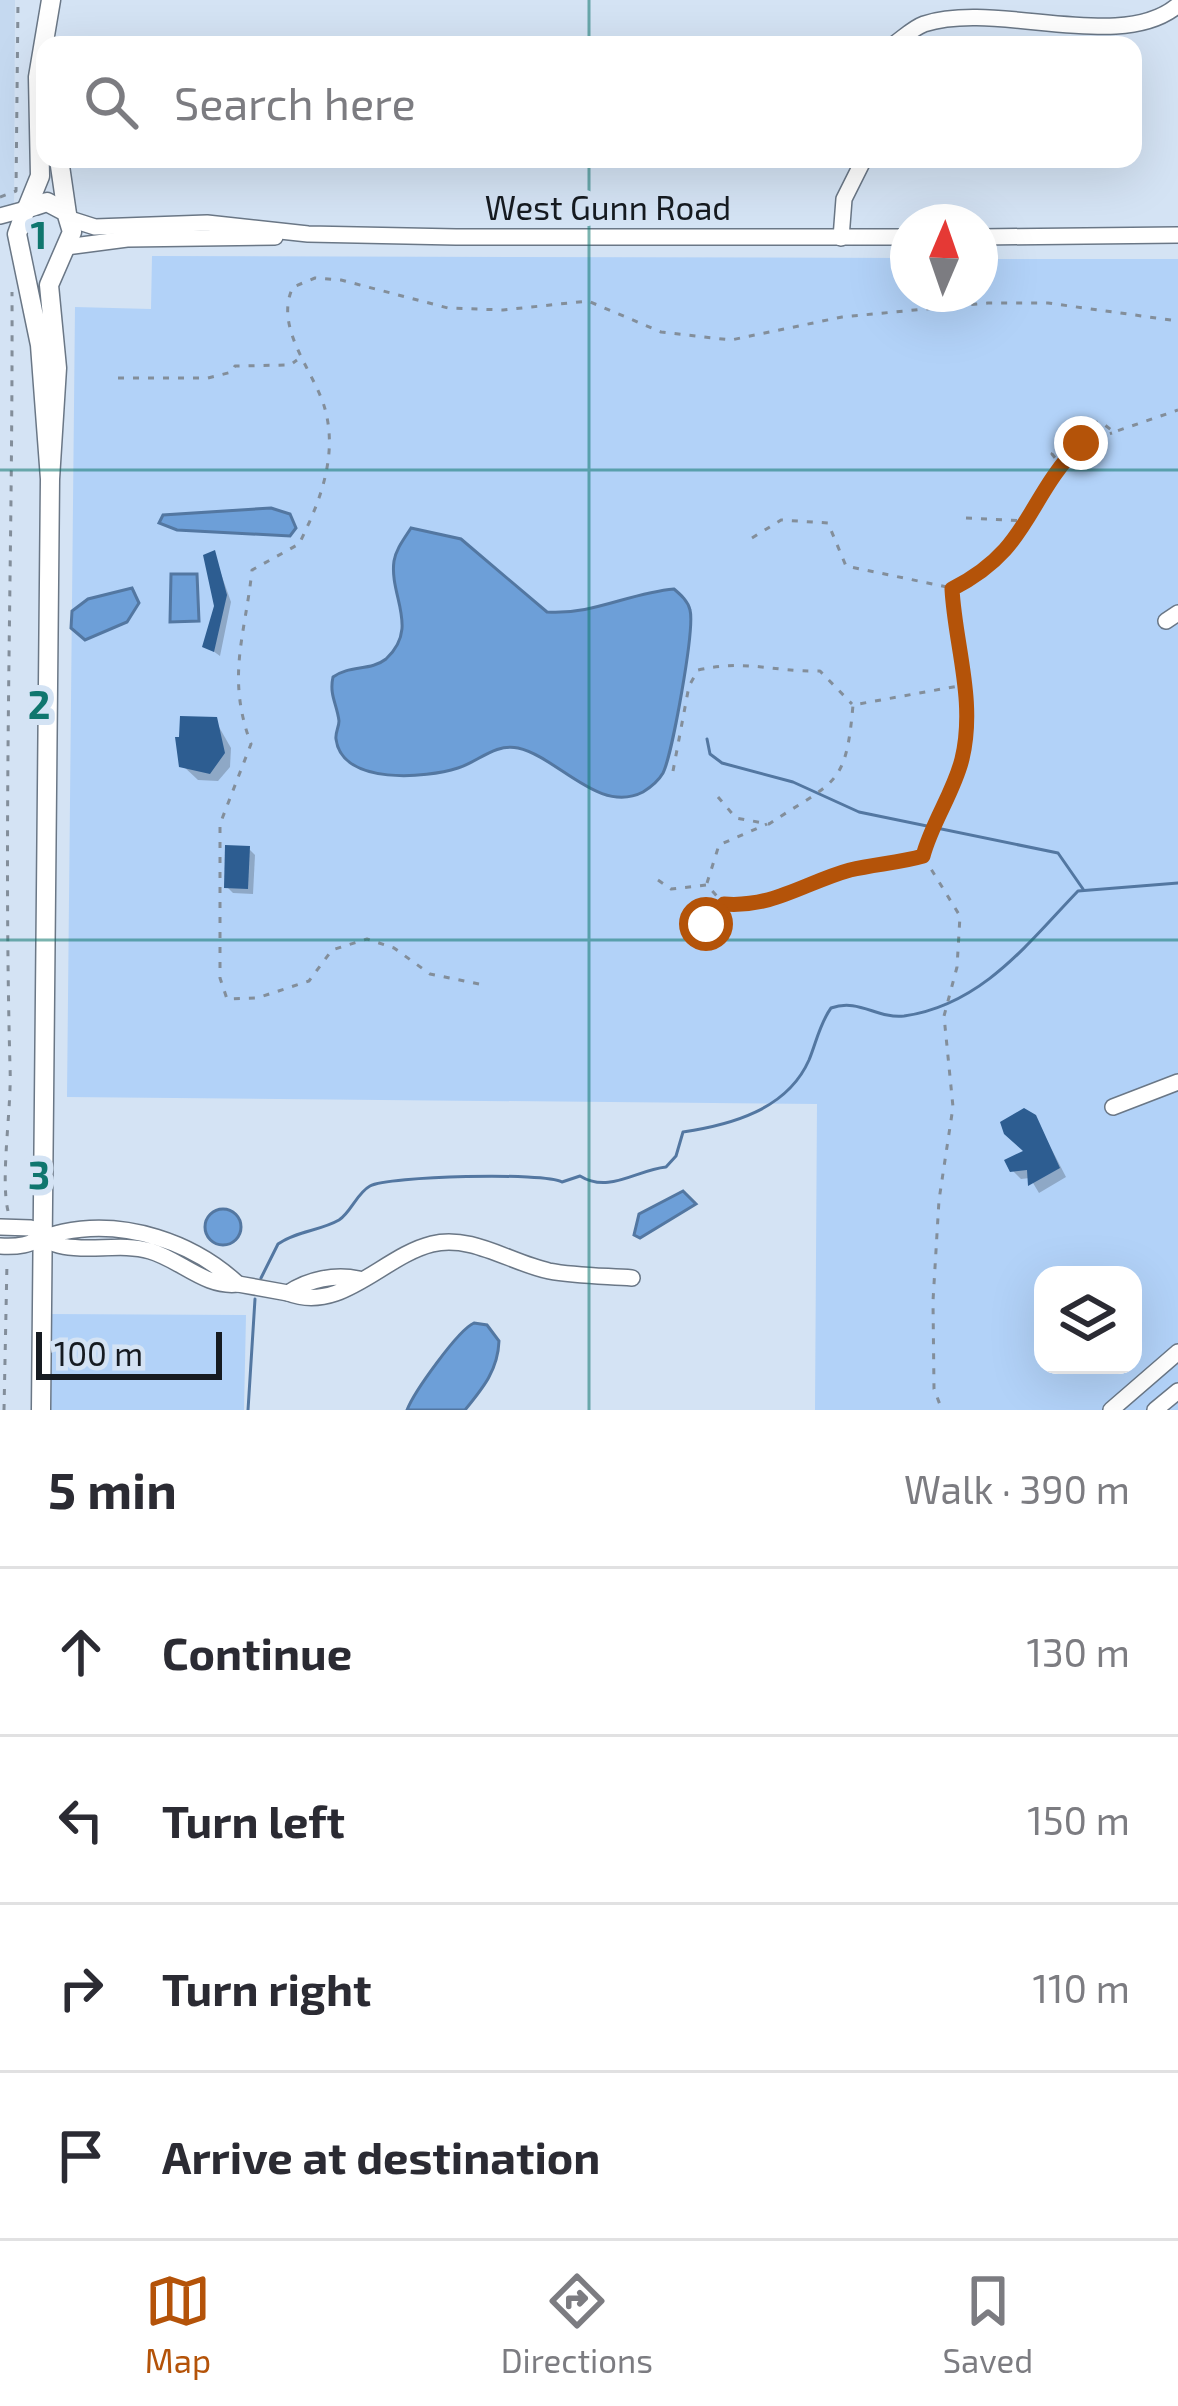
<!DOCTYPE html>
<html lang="en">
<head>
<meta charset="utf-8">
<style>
  :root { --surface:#fff; --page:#f7f7f7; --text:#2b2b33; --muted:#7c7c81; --line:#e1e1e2; --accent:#b45309 }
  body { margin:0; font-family:"Exo 2",sans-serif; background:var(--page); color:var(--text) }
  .controls { position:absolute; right:36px; bottom:36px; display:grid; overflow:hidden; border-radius:24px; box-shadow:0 12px 48px #0002 }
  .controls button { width:108px; height:108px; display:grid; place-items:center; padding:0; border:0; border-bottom:3px solid var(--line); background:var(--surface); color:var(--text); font:60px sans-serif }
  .compass { position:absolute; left:890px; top:204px; width:108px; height:108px; border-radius:50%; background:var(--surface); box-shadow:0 12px 48px #0002; rotate:2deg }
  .scale { position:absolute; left:36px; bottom:30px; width:186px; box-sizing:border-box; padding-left:12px; border:6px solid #161b21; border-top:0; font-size:33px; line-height:42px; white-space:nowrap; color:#161b21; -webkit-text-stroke:9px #d4e3f4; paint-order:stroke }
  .stop { position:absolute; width:36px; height:36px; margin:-27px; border:9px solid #b45309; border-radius:50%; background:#fff }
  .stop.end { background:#b45309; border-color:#fff; box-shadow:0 3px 12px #0008 }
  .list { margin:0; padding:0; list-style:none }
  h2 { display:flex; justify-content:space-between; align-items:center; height:156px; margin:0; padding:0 48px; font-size:51px }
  h2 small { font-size:39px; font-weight:400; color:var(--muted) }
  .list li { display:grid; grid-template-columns:78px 1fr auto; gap:36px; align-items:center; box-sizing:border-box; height:168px; padding:0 48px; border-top:3px solid var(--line) }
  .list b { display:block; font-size:45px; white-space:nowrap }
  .list em { font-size:39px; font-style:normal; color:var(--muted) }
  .icon { flex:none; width:66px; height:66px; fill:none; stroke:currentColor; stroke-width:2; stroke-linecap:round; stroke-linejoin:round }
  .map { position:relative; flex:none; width:1178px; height:1410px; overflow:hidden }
  .search { position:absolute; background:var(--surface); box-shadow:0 12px 48px #0002; left:36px; right:36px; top:36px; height:132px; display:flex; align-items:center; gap:30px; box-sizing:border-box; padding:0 42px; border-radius:24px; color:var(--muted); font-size:45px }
  .sheet { height:828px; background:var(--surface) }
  nav { display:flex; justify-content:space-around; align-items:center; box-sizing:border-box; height:168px; border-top:3px solid var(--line); background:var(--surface); font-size:33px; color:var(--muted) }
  nav a { display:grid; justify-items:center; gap:6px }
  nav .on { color:var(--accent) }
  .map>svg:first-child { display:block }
  .built { fill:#c5d9f0 }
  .green { fill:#b2d2f8; fill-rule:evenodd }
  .water { fill:#6d9fd8; stroke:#5377a1; stroke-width:3 }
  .shadow { fill:#0003 }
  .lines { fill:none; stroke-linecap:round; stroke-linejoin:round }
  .stream { stroke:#5377a1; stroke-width:3 }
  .building { fill:#2d5d91 }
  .minor-casing { stroke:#6a7786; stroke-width:18 }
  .major-casing { stroke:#6a7786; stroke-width:21 }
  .path { stroke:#838e9a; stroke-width:3; stroke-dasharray:6 9; stroke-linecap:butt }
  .minor { stroke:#fff; stroke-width:15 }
  .major { stroke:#fff; stroke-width:18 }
  .route { stroke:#b45309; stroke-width:15 }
  .grid { fill:none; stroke:#0f766e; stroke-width:3; stroke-opacity:0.55 }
  .labels { text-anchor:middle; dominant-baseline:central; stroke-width:12; stroke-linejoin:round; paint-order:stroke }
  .street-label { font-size:33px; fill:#161b21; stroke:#d4e3f4 }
  .grid-label { font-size:39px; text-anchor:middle; font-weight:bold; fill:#0f766e; stroke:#d4e3f4; stroke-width:12; stroke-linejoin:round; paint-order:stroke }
</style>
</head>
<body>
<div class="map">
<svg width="1178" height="1410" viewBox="0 0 1178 1410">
  <rect width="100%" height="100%" fill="#d4e3f4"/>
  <path class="built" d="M0,0h15l-1,208 -14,2z"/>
  <g class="green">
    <path d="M152,256l756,2v36h72v-35h198v1151h-363l2,-306 -750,-7 8,-790 76,2zM1043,1275h90v90h-90z"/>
    <path d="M47,1314l199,1 -2,95h-197z"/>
  </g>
  <g class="water">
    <path d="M271,508l19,6 6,14 -6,8 -113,-6 -18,-7 4,-8z"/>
    <path d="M411,528l50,11 86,73c46,3 82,-19 127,-23 7,6 14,12 16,21 5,19 -18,145 -27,163 -4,7 -12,14 -20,19 -44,23 -85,-35 -125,-44 -23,-5 -40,14 -60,20 -31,10 -116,18 -122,-29 -1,-6 3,-12 3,-18 -2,-17 -10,-26 -6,-44 16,-12 38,-6 53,-18 34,-31 3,-63 8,-98 2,-12 10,-22 17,-33z"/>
    <path d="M171,574h26l2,47 -29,1z"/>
    <path d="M132,588l7,15 -12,19 -42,18 -14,-12 1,-17 16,-12z"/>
    <path d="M683,1191l13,13 -56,34 -6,-3 5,-21z"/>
    <circle cx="223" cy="1227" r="18"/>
    <path d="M474,1323l13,2 12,16c-1,29 -16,47 -34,69h-58c7,-18 51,-80 67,-87z"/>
  </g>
  <g class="shadow">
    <path d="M214,554l17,48 -11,54 -14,-10 11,-40z"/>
    <path d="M215,720l16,28 -1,19 -12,14 -20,-1 -16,-15z"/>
    <path d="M249,849l6,6 -2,39 -20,-1 -6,-6z"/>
    <path d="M1035,1117l31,60 -27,16 -9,-15 -9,1 -8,-8 15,-19z"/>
  </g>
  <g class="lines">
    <g class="stream">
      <path d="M707,739l3,15 12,9 71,19 66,30 199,41 25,36"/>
      <path d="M261,1278l17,-34c18,-13 42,-13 61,-24 12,-8 18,-27 31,-34 18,-10 175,-14 192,-4l18,-6c29,18 56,-6 86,-9l10,-11 7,-24c47,-7 104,-22 126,-72 7,-17 11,-37 22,-52 28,-10 46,11 73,8 78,-11 124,-73 174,-125l100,-8"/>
      <path d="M248,1410l7,-111"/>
    </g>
  </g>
  <g class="building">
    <path d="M215,550l12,45 -13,57 -12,-5 12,-41 -11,-51z"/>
    <path d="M180,716l37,1 8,36 -15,21 -31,-7 -4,-30h4z"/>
    <path d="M225,845l25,1 -2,43 -24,-1z"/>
    <path d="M1024,1108l12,7 24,53 -32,18 -1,-16 -17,2 -6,-12 19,-9 -19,-17 -4,-12z"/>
  </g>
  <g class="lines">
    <defs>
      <g id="minor">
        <path d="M893,45c10,-7 20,-17 31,-21 72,-24 197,30 254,-19"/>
        <path d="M0,216l26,-7"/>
        <path d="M70,219l25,8 112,-4 101,11 148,3h452"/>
        <path d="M980,237l198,-2"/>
        <path d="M841,238l3,-39 20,-40"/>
        <path d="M66,247l61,-8 148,-2"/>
        <path d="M1166,621l12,-8"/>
        <path d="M1113,1107l65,-25"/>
        <path d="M0,1227l31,1c31,35 80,11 119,23 31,9 55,37 88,33 -45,-42 -113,-65 -175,-52 -29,6 -29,16 -63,14"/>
        <path d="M359,1279c-24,-5 -50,0 -71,14 53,21 95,-37 144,-49 39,-10 79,19 117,27 27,5 56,5 83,7"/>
        <path d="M238,1284l50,9"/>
        <path d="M1111,1410l67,-58"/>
        <path d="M1155,1410l23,-19"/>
      </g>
      <g id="major">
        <path d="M59,159l8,55"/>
        <path d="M27,208l13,-32 -2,-99 13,-77"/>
        <path d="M41,1410l9,-931 7,-111 -8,-83 23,-53 -6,-20 -19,-10 -21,7 -9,25 23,111 10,134"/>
      </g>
    </defs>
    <use href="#minor" class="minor-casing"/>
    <use href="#major" class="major-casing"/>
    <g class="path">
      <path d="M0,197l16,-6 2,-191"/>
      <path d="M118,378h90l24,-6 3,-6 55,-1 7,-5"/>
      <path d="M1060,464l21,-21 31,-10"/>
      <path d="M966,518l61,3 33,-57 -8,-10 23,-31 26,-1 13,10 64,-22"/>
      <path d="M752,538l29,-18 47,3 18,43 106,22 12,95"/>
      <path d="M955,587l34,-17 37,-47"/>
      <path d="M673,771l16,-85 9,-16c51,-11 72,2 122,1l32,33"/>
      <path d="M718,797l18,21 33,6c66,-44 77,-36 84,-119l111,-20 -3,78 -38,93 37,60 -3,51 -13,49 9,91 -14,93 -6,101 1,88 8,21"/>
      <path d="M658,880l13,9 36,-4 17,19c49,4 82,-22 126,-33 25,-7 48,-8 73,-15"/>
      <path d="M707,883l12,-38 48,-21"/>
      <path d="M706,924l17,-19"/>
      <path d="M479,984l-49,-10 -36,-26 -27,-9 -35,11 -23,31 -52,17 -30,1 -7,-21v-154l31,-80c-25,-67 -6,-107 1,-174l47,-26c21,-42 39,-88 26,-135 -10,-37 -52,-81 -32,-122l22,-9 26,2 107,28 55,2 85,-9 73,31 70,8 111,-23 146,-14h60l130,18"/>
      <path d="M8,1211c-8,-34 4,-104 2,-144 -7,-258 3,-516 2,-775"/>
      <path d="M4,1410l3,-148"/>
    </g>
    <use href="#minor" class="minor"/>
    <use href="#major" class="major"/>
  </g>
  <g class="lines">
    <path class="route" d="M706,924l18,-20c49,4 82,-22 126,-34 25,-6 49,-7 73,-14 9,-34 31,-64 39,-97 14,-58 -7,-114 -10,-170 79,-40 73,-89 129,-146"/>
  </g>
  <path class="grid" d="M589,0v45M589,159v1251M0,470h1178M0,940h1178"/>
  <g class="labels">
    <g class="street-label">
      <text x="608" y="207">West Gunn Road</text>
    </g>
  </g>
  <g class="grid-label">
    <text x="39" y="249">1</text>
    <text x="39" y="719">2</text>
    <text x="39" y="1189">3</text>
  </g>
</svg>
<div class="controls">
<button><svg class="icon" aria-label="layers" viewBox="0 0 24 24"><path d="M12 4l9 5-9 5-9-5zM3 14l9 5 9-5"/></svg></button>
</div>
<svg class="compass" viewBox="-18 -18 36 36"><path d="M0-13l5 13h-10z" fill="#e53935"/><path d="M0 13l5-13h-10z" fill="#7c7c81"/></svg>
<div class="scale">100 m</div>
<div class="stop" style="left:706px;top:924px"></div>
<div class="stop end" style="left:1081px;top:443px"></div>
<div class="search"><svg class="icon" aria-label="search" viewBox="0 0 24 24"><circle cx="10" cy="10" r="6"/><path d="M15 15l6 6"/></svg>Search here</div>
</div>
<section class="sheet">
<h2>5 min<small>Walk · 390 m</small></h2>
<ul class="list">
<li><svg class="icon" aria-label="ahead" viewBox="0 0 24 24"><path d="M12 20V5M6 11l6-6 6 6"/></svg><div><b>Continue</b></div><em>130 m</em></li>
<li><svg class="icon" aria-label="left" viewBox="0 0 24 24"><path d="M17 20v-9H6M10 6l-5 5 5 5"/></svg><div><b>Turn left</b></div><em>150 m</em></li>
<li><svg class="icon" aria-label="right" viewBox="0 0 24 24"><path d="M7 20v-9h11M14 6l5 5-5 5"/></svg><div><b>Turn right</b></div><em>110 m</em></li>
<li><svg class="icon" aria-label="arrive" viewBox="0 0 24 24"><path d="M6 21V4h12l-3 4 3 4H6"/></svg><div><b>Arrive at destination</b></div></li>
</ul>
</section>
<nav>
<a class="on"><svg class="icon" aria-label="map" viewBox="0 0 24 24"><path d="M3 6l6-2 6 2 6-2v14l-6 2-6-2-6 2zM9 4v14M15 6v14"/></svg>Map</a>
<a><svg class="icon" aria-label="directions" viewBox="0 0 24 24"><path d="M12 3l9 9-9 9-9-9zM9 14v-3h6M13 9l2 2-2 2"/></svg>Directions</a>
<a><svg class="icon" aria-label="saved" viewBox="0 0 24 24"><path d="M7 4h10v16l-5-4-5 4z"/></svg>Saved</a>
</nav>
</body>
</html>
